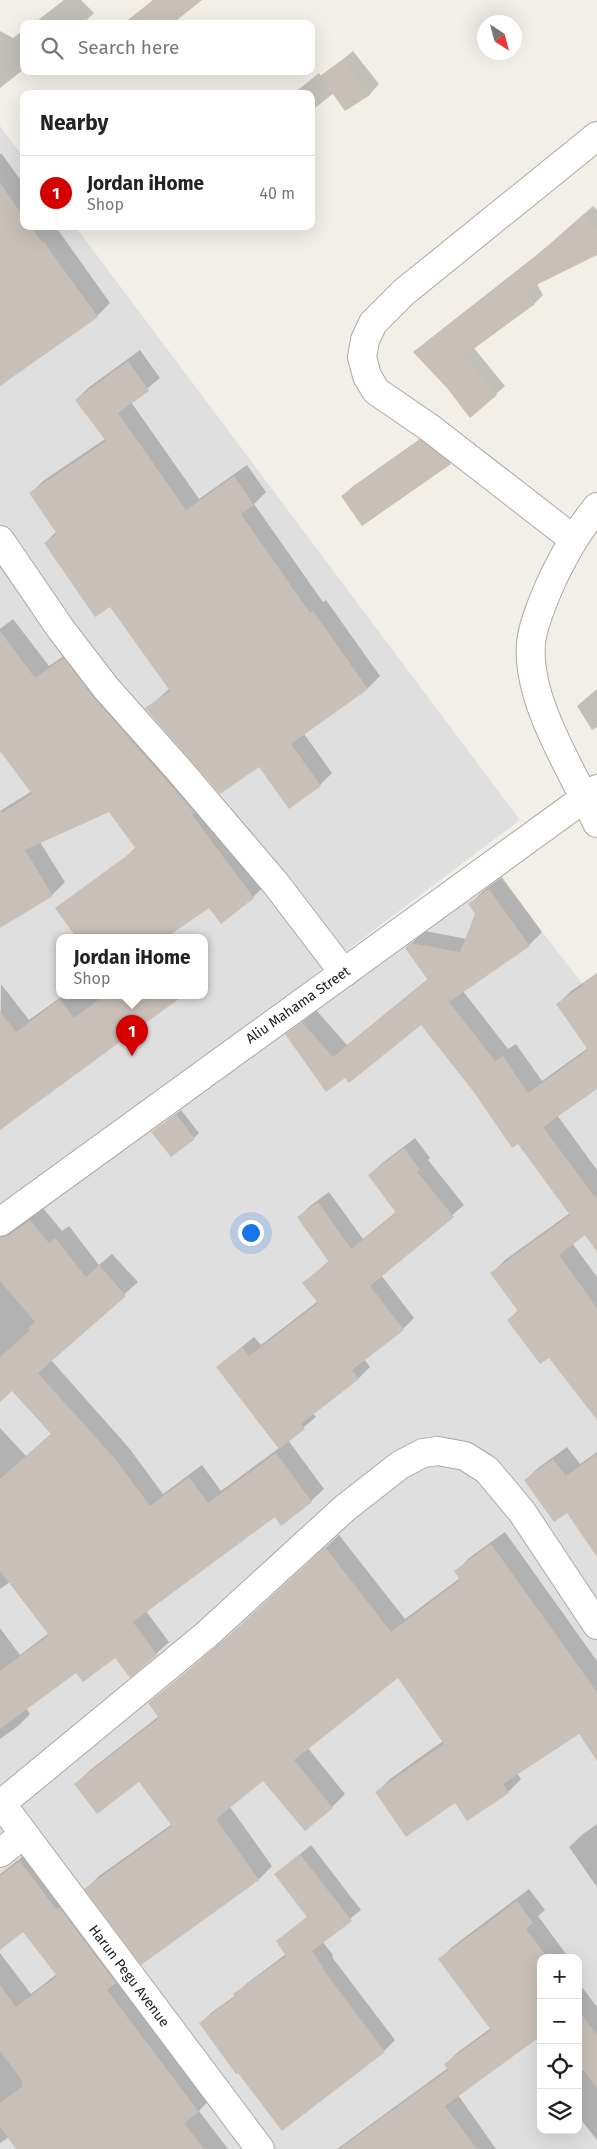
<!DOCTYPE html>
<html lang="en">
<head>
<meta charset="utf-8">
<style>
  :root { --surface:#fff; --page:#f6f6f6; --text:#222; --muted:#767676; --line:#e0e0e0; --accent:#d40000 }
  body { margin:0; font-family:"Fira Sans",sans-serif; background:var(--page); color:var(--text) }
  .controls { position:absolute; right:15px; bottom:15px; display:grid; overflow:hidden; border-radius:10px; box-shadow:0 5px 20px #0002 }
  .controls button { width:45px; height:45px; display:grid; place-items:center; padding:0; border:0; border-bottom:1px solid var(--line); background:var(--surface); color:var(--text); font:25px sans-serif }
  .compass { position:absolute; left:477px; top:15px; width:45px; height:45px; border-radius:50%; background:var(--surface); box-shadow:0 5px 20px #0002; rotate:144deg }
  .you { position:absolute; left:250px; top:1232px; width:18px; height:18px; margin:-12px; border:4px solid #fff; border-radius:50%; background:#1a73e8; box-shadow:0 0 0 8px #1a73e833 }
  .badge { display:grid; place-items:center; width:32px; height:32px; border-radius:50%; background:var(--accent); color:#fff; font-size:16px; font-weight:700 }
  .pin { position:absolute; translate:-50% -41px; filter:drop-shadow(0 1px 2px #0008) }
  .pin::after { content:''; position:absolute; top:26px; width:18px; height:15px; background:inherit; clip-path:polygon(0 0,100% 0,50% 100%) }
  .popup { position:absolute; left:56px; top:934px; width:152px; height:65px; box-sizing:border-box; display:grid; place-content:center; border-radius:10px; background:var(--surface); filter:drop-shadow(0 1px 4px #0005); font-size:16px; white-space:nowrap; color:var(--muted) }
  .popup b { font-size:19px; color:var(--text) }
  .popup::after { content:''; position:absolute; left:50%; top:100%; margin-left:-10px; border:10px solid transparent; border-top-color:var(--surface) }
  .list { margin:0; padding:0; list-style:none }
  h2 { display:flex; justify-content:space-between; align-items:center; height:65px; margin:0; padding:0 20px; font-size:21px }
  h2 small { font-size:16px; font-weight:400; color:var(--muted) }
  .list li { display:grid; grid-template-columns:32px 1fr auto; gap:15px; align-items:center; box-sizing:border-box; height:75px; padding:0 20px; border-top:1px solid var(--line) }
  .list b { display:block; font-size:19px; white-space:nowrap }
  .list p { margin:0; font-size:16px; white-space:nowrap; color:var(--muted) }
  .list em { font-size:16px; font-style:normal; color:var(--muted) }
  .icon { flex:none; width:28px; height:28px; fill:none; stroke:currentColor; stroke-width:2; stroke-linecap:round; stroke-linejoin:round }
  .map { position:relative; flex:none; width:597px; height:2149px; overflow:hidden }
  .search { position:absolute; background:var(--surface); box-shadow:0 5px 20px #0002; left:20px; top:20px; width:295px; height:55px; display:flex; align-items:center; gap:12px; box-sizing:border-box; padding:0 18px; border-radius:10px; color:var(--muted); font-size:19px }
  .panel { position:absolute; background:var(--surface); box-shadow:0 5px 20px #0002; left:20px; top:90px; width:295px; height:140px; border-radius:10px }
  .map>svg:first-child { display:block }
  .residential { fill:#e0dfdf; fill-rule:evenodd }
  .shadow { fill:#0003 }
  .building { fill:#c7bfb8 }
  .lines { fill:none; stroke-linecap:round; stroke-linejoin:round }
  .minor-casing { stroke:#a9a9a9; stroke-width:30 }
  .minor { stroke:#fff; stroke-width:28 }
  .labels { text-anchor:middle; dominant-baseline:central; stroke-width:4; stroke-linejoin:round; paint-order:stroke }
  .street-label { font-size:14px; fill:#222; stroke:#fff }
</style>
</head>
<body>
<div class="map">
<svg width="597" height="2149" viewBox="0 0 597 2149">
  <rect width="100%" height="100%" fill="#f2efe9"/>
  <g class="residential">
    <path d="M0,126l24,32v68h51l445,594 -520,392zM59,937h145v58h-145z"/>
    <path d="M487,860l110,143v1146h-597v-918zM541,1958h37v172h-37z"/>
  </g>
  <g class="shadow">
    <path d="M64,0h17l13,13 -12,11h-49z"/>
    <path d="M153,0h4l17,24h-51z"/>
    <path d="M24,30v39l-24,19v-57l13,7z"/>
    <path d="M353,51l26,33 -9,10 -24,16 -12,-17 -23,18v-17h-18l26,-21 2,4z"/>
    <path d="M0,154h2l22,31v41h29l3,5 2,-1 52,73 -13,13 -97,68z"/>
    <path d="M593,206l4,4v43l-60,31 6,11 -9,9 -61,43 32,39 -9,8 -48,-7 -34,-35 134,-106z"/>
    <path d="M140,350l20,28 -29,24 68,97 48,-34 19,27 -12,12 69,98 3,-2 54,76 -12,12 -64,46 28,39 -12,12 -60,-20 -113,-56 23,-21 -60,-83 -65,-62 12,-12 -26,-38 12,-12 62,-42 -29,-39 12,-12z"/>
    <path d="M431,431l28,22 -9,10 -88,61 -19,-28 9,-9z"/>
    <path d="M13,619l36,47 28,-19 189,238 -13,12 -44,9 -45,31h-86l-4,-5 49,-72 13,-13 -27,-36 -69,31 25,40 -13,13 -52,32v-116l32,-20 -32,-42v-120z"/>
    <path d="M597,689v38l-5,3 -15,-24z"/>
    <path d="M502,877l40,55 -13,13 -66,46 45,58 8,-5 26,37 46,-33 -30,-44 13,-13 26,-18v114l-40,28 40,55v55l-25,18 25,34v141l-48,-62 -40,-36 9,-10 -26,-37 13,-13 65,-47 -52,-71 -97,-118 -72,57 -62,-46 29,-25 31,35 81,-66 -22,-31 19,-17 42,8 10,-25 -7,-10 13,-13z"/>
    <path d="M1,984l28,36 35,-25h114l-10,10 -168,124z"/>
    <path d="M181,1110l18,23 -5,5 -41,-6z"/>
    <path d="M415,1138l15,20 -2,2 36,45 -83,70 33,43 -11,11 -39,30 6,8 -11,11 -46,35 3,4 -28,23 36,49 -13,12 -30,23 -6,-9 -129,96 23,31 -13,12 -41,2 -39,15 -50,37 4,6 -12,12 -18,13v-111l20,27 29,-22 -39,-51 -10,7v-161l26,28 26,-23 -40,-44 -12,11v-166l11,-9 12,-2 20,-15 19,23 7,-5 30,39 13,-11 26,28 -87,78 78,88 34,46 39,-29 19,26 58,-43 -62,-81 37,-30 7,8 57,-44 -14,-18 26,-23 -31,-43 11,-11 19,-14 34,47 34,-28 -27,-36 11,-11z"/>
    <path d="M567,1447l13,17 17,-12v103l-30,-44 -42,-30 13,-13z"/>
    <path d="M505,1532l92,129v92l-18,-20 -62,40 4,6 -13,13 -53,9 -78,-9 13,-13 53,-38 -44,-65 -92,71 38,47 -13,13 -69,-28 -33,28 42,59 -13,13 -117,84 -56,-74 13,-13 73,-52 -33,-43 -63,3 13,-13 70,-55 -9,-13 81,-69 108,-99 66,84 55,-41 -4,-6 13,-14z"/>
    <path d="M597,1824v63l-28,-40 14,-13z"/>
    <path d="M311,1845l50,65 -39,31 11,14 -1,2 63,83 -11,11 -102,78 -81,-106 10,-10 25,-18 10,-11 40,-30 -9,-13 31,-25 -32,-42z"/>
    <path d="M34,1848l178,249 -13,14 29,38h-210l-9,-12 -9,6v-190l31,41 26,-20 -34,-43 -23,17v-74z"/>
    <path d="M529,1889l16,21 -7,6 31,42h-28v77l-83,60 38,54h-159l111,-81 -2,-4 12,-12 33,-24 -51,-69 12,-12z"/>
    <path d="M578,1982l19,25v133l-19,-24v-43l6,-4 -6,-8z"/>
  </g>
  <g class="building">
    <path d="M154,0h48l-30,24h-49z"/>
    <path d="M342,60l28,35 -25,16 -25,-35z"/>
    <path d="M0,183l24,34v9h6l13,17 1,-1 54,75 -98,69z"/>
    <path d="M584,214l13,15v26l-71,35 9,14 -71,52 33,39 -27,23 -23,-30 -34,-36 124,-97z"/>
    <path d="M128,361l21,30 -31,22 68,97 48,-34 20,29 -13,9 69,99 3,-2 55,78 -77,55 30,42 -32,23 -30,-42 -39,27 -75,-86 25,-17 -60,-84 -15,10 -51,-74 13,-9 -28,-41 77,-52 -31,-41z"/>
    <path d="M420,440l31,24 -89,62 -21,-30z"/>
    <path d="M0,631l35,47 29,-20 30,40 101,115 -3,2 62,83 -33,26 -12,-16 -42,29h-91l-21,-29 81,-59 -27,-37 -84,38 28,46 -53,32v-118l2,3 30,-19 -32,-43z"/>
    <path d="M489,889l41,57 -81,56 46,59 8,-5 25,37 60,-43 -32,-46 41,-28v113l-54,38 52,70 2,-1v56l-12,-17 -26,20 38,53v112l-48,-62 -9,6 -33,-44 11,-9 -28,-38 80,-58 -52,-71 -6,4 -39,-57 -52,-66 -72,58 -4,-5 -19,14 -41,-58 17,-12 31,35 95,-77 -23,-32 6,-5 49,9 15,-38 -7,-10z"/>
    <path d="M105,995h79l-184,135v-119l16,21 44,-33 14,19z"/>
    <path d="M176,1114l19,25 -24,18 -20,-25z"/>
    <path d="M404,1148l16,22 -3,2 37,45 -84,69 34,44 -52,40 7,9 -58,45 4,5 -26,20 -63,-82 26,-20 7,9 69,-53 -16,-20 27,-21 -32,-45 21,-15 33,47 45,-36 -28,-38z"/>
    <path d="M30,1220l19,23 6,-5 31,39 13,-12 27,31 -88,77 78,87 34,46 39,-29 19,26 68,-50 36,49 -31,24 -6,-9 -142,105 24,33 -27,23 -15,-20 -32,24 -7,-9 -76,56v-58l49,-36 -49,-64v-92l51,-45 -39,-43 -12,11v-45l30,-27 -2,-2 7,-6 -35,-41v-44l9,-2z"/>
    <path d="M597,1454v103l-30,-44 -13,9 -30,-42 29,-21 13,17z"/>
    <path d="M491,1544l106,148v69l-18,-27 -76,50 6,9 -42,28 -12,-18 -49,34 -31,-45 69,-48 -46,-66 -104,82 39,48 -28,23 -42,-50 -47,38 43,61 -118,85 -57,-76 88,-63 -33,-44 -42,32 -23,-30 85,-66 -11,-15 69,-56 108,-100 66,85 69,-52 -6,-9z"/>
    <path d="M300,1854l52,67 -40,30 11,16 -1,1 63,84 -103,79 -44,-58 -2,1 -37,-51 36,-26 -2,-3 53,-38 -10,-15 31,-24 -33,-43z"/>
    <path d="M20,1861l36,48 3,-2 57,76 -9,7 92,122 -15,11 20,26h-188l-16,-22v-24l23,-17 -2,-3 2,-1 -23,-31v-66l16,22 41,-31 -34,-44 -23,18v-74z"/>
    <path d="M517,1901l16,22 -7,6 22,29h-9l2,78 -96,70 32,43h-138l109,-79 -4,-6 47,-34 -53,-71z"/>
    <path d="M578,2010l19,25v53l-19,-25z"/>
  </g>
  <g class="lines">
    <defs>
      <g id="minor">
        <path d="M597,507c-19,23 -31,45 -44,71 -8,18 -20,45 -22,65 -5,58 42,129 66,180"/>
        <path d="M573,539l-143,-111 -54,-37 -9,-15 -5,-19 3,-17 8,-17 31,-31 193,-156"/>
        <path d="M0,540l60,88 46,60 73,82 97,114 68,89"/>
        <path d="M0,1222l597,-433"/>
        <path d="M0,1802l260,347"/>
        <path d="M1,1804l205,-169 139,-127 55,-43 23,-12 15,-2 27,5 22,14 35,42 75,113"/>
        <path d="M0,1853l23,-18"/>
      </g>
    </defs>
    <use href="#minor" class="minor-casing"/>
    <use href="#minor" class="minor"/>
  </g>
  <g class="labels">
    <g class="street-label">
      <text transform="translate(298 1005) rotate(-35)">Aliu Mahama Street</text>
      <text transform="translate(129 1976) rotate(53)">Harun Pegu Avenue</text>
    </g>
  </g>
</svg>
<div class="controls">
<button>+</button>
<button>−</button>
<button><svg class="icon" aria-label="locate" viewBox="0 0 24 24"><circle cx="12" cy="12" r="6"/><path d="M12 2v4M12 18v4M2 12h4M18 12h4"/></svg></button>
<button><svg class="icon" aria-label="layers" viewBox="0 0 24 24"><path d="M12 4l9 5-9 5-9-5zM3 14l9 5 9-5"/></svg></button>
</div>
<svg class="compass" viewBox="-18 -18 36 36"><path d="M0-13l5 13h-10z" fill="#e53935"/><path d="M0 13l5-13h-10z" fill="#767676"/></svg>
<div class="you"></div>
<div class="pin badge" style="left:132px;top:1056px">1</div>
<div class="popup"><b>Jordan iHome</b>Shop</div>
<div class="search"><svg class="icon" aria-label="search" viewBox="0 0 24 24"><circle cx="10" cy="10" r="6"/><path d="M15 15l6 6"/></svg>Search here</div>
<section class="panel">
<h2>Nearby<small></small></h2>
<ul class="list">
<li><span class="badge">1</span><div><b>Jordan iHome</b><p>Shop</p></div><em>40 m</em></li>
</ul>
</section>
</div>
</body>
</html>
